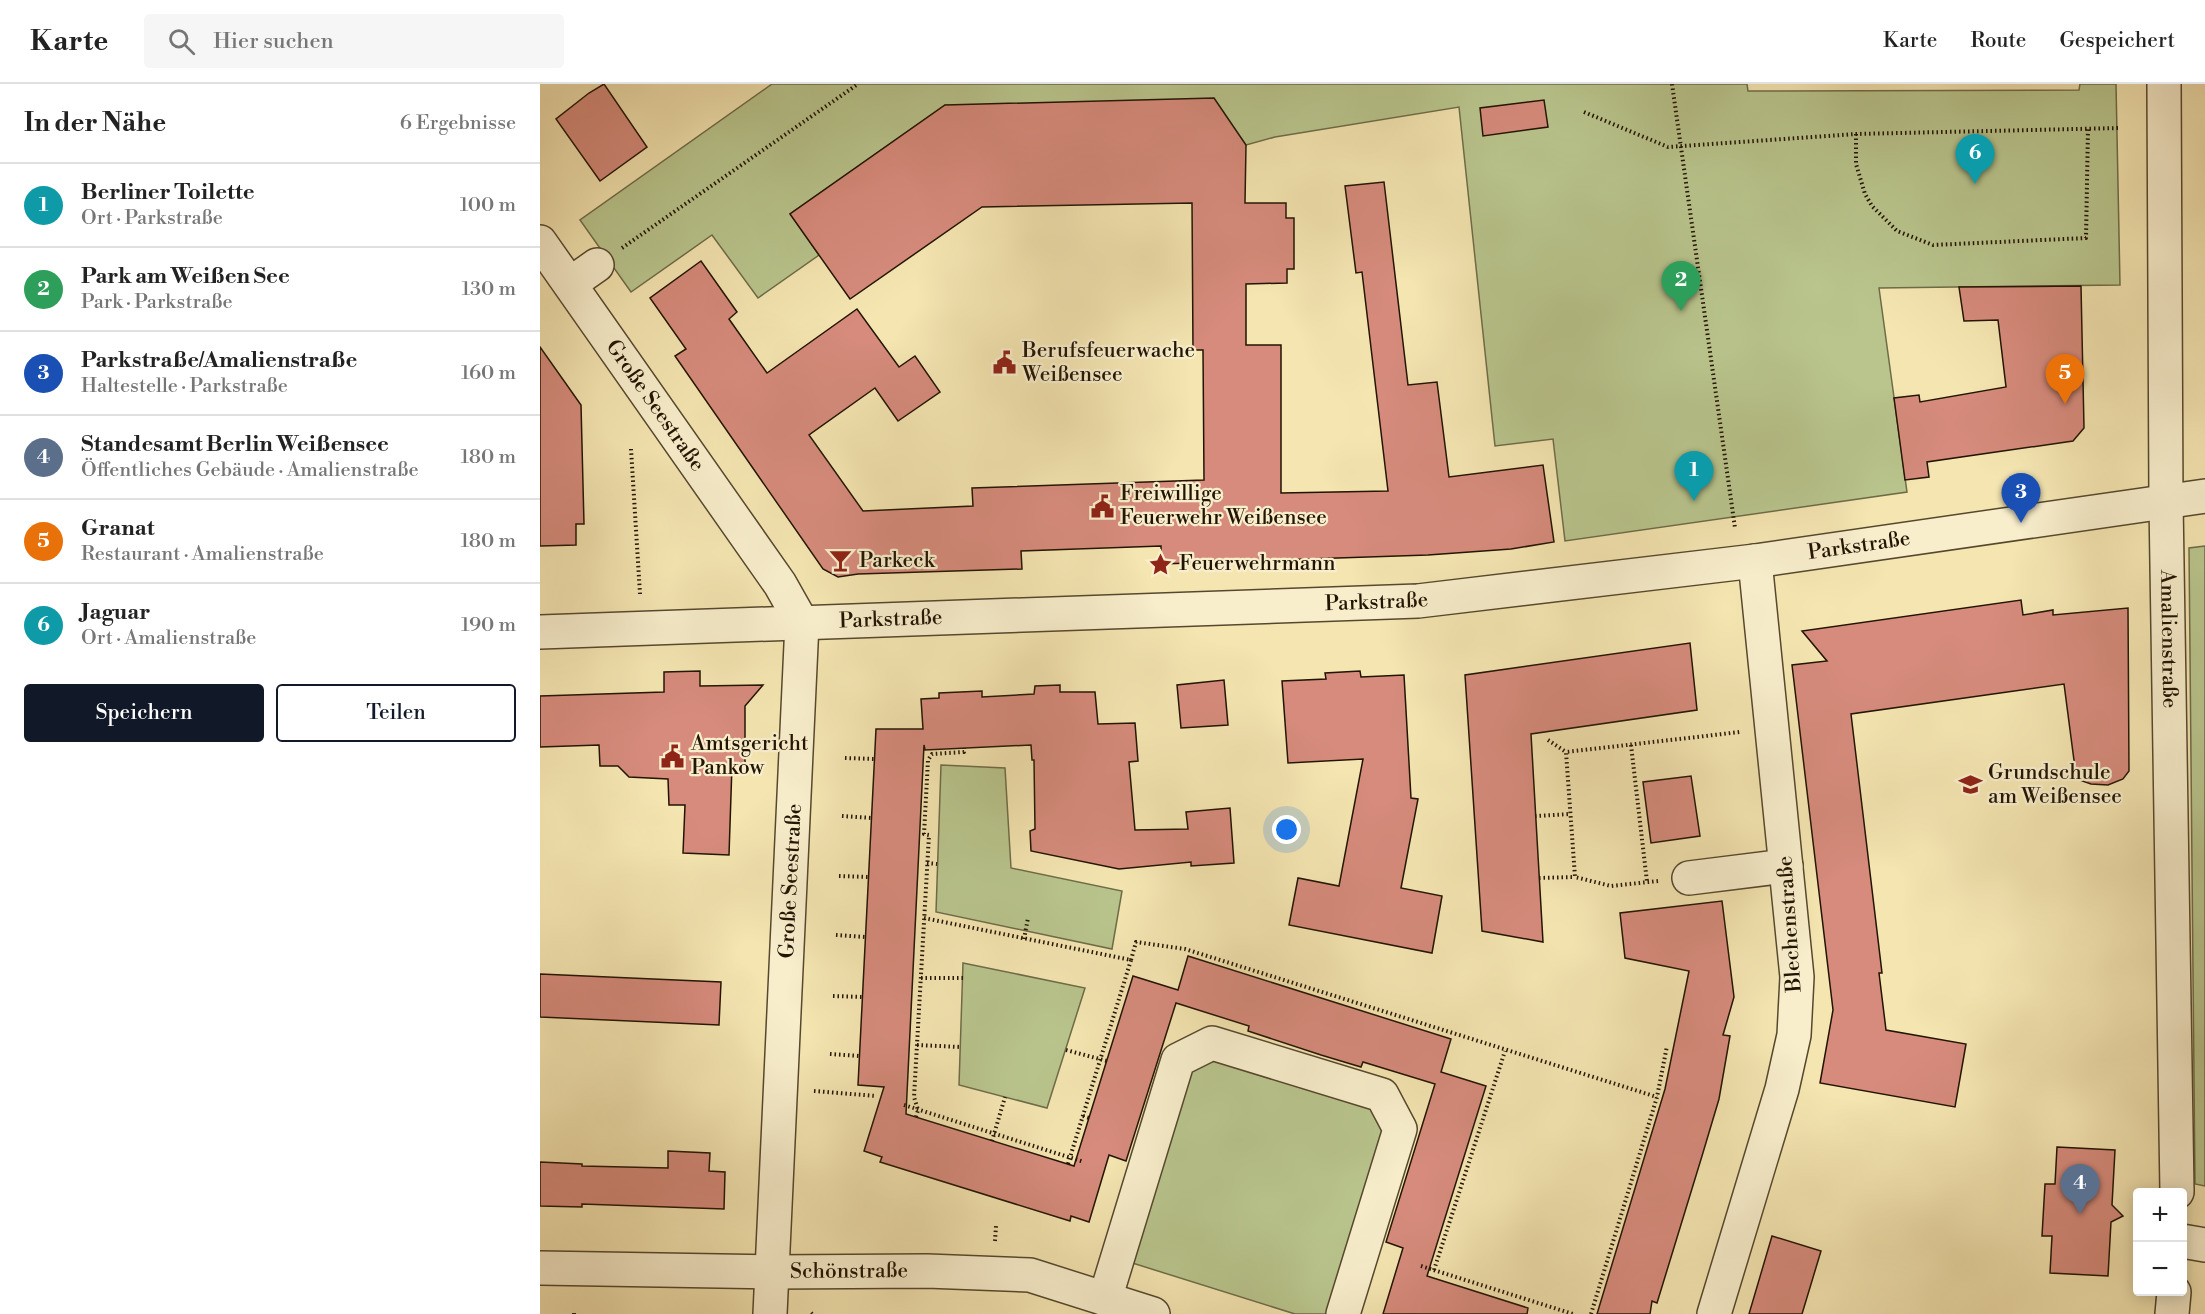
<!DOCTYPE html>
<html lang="de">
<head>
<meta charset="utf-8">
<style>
  :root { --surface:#fff; --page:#f6f6f6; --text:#222; --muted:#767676; --line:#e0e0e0; --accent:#111827 }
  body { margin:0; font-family:"Libre Bodoni",serif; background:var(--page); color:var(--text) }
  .controls { position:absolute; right:18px; bottom:18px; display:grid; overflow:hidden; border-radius:6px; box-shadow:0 3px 15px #0003 }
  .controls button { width:54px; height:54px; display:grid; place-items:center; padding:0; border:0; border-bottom:2px solid var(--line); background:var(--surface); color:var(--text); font:30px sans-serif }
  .you { position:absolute; left:747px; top:746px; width:21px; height:21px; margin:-15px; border:4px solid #fff; border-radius:50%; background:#1a73e8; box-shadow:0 0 0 9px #1a73e833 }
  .badge { display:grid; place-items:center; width:39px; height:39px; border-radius:50%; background:var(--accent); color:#fff; font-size:20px; font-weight:700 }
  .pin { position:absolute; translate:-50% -50px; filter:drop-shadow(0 2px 3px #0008) }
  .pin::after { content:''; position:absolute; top:32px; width:21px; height:18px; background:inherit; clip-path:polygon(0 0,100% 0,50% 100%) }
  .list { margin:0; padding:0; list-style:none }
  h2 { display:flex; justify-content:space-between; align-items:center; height:78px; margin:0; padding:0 24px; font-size:26px }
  h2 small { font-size:20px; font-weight:400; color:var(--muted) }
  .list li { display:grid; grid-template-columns:39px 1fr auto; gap:18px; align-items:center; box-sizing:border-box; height:84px; padding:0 24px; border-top:2px solid var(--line) }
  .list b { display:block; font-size:22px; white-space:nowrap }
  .list p { margin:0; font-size:20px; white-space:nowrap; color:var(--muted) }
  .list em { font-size:20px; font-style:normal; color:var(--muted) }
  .actions { display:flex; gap:12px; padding:18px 24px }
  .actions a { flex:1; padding:14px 0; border:2px solid var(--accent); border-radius:6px; text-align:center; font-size:21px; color:var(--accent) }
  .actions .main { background:var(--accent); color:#fff }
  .icon { flex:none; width:33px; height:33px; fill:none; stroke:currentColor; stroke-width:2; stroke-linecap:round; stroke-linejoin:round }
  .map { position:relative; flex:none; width:1665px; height:1230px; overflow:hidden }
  header { display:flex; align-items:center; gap:36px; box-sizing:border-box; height:84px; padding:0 30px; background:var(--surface); border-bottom:2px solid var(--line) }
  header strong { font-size:28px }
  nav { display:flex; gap:33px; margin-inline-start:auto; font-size:21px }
  .search { width:420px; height:54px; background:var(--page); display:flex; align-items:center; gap:15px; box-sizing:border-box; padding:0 21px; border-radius:6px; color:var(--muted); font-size:22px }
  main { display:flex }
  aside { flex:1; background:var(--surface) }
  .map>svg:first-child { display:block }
  .green { fill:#b9c58d; stroke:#6e6c48; stroke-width:1.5 }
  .building { fill:#d68b7c; stroke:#221403; stroke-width:1.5 }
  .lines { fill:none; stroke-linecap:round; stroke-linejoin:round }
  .minor-casing { stroke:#56482e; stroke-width:36 }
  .path { stroke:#221403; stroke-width:4; stroke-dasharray:1.5 3; stroke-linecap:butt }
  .minor { stroke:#f8eecc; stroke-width:33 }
  .labels { text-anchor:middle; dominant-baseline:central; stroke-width:4.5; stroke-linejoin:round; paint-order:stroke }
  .poi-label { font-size:21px; fill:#221403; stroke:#f8eecc; text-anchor:start }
  .street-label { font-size:21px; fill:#221403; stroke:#f8eecc }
</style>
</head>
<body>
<header>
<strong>Karte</strong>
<div class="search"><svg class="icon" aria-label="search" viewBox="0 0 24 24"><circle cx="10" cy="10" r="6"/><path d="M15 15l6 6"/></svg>Hier suchen</div>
<nav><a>Karte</a><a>Route</a><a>Gespeichert</a></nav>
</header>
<main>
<aside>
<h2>In der Nähe<small>6 Ergebnisse</small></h2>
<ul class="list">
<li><span class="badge" style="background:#0f9aa8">1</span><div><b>Berliner Toilette</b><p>Ort · Parkstraße</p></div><em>100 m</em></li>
<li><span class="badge" style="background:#2e9e5b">2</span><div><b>Park am Weißen See</b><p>Park · Parkstraße</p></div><em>130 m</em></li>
<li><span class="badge" style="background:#1a4fb4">3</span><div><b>Parkstraße/Amalienstraße</b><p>Haltestelle · Parkstraße</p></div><em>160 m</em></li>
<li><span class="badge" style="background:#5c6f8a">4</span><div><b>Standesamt Berlin Weißensee</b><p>Öffentliches Gebäude · Amalienstraße</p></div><em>180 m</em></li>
<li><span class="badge" style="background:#e8710a">5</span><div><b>Granat</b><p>Restaurant · Amalienstraße</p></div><em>180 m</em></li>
<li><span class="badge" style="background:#0f9aa8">6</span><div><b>Jaguar</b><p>Ort · Amalienstraße</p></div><em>190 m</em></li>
</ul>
<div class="actions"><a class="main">Speichern</a><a>Teilen</a></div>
</aside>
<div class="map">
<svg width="1665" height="1230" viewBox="0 0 1665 1230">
  <rect width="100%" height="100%" fill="#f4e5b1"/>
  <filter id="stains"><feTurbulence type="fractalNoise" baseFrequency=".00333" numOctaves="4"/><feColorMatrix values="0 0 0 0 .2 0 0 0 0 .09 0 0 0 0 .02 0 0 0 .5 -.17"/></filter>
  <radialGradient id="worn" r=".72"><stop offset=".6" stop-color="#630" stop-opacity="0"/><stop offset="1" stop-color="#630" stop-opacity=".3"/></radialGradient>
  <g class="green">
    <path d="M232,0h975l1,7 331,-1 1,-6h36l4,201 -241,3 28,204 -342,49 -12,-102 -58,7 -36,-339 -184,30 -29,8 -301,-40 -155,109 29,41 -61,43 -46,-63 -81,57 -51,-72z"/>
    <path d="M1665,462v640l-10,-2 -6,-636z"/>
    <path d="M401,681l64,3 6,100 111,23 -10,58 -176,-37z"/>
    <path d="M423,879l122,25 -38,120 -88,-23z"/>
    <path d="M669,972l153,40 26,28 -52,190h-41l-169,-53 62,-188z"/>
  </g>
  <g class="building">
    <path d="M64,0l43,63 -47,34 -44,-62 33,-26z"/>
    <path d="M674,14l32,47 -1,58h41v15h8v51h-7v14l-41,1v61h35v148l107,-2 -26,-219 -6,1 -11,-87 39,-4 24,203 29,-3 12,95 94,-12 11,77 -43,7 -83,6 -267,9v-18l-140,5 1,18 -164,5 -20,3 -15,-8 -148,-213 11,-7 -36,-51 51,-37 36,51 -8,7 38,54 90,-64 42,58 16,-11 25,36 -42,29 -23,-33 -66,47 54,76 110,-5 -1,-18 232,-8 -1,-130h-10l-1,-147 -210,4 -132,92 -60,-85 155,-109z"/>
    <path d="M1004,16l4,27 -65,9 -3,-28z"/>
    <path d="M1541,202l3,142 -11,13 -146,21 2,15 -24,3 -11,-82 25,-3 1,7 86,-15 -8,-67 -34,1 -5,-34z"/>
    <path d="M0,263l41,58 3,119h-8v21l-36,1z"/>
    <path d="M1481,516l2,15 30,-5v5l75,-7 1,163 -6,8 -15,6 -17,-1 -17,-6 1,-10 -11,-84 -213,30 31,259h-3l7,57 80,14 -11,63 -135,-24 13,-73 -41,-345 35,-4 -25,-30z"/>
    <path d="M1150,559l7,67 -166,24 12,208 -61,-11 -17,-256z"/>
    <path d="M160,587v15l63,-1 -18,21v60l-13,-1 -3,90 -46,-2 2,-48h-16l-1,-26 -39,-2 -11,-11h-18l-1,-21 -59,2v-51l124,-4v-20z"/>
    <path d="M820,587l1,6 43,-2 7,123 7,1 -17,89 41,8 -10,57 -143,-28 9,-47 41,8 24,-127 -75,4 -6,-82 44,-2 -1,-6z"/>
    <path d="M684,596l4,45 -47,3 -4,-43z"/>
    <path d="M520,601v7h35l3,32 37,-1 3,38 -9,1 6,68 53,-1 -2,-17 44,-4 4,55 -43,3v-4l-72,7 -88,-18 -1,-20 5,-2 -1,-69h-2l-1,-15 -106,5 -1,-5 -18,369 168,52 59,-190 45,14 10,-34 263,83 -10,33 45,14 -59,190 101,32 -1,6h-144l20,-66 -17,-6 49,-158 -72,-22 -2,5 -40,-12 -73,-24 1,-5 -73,-23 -50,158 -17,-6 -20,67 -18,-6 -1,5 -190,-59 2,-5 -18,-6 20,-64 -26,-2 18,-356h47l-2,-30 18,-1v-5l43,-2v6l52,-3 1,-8z"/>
    <path d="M1151,692l9,60 -49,7 -8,-61z"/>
    <path d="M1182,817l12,96 -11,38 7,1 -11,63 -17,57 -45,147 -5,-2 -2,13h-53l68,-225 24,-118 -64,-13 -5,-45z"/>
    <path d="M0,890l181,8 -2,43 -179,-8z"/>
    <path d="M1517,1063l58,3 -3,55 11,11 -12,6 -3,54 -58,-3 2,-37h-10l3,-52h10z"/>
    <path d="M128,1067l42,2 -1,18 16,1 -1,37 -142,-5v3l-42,-1v-44l42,2v2l86,2z"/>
    <path d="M1232,1152l49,15 -19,63h-53z"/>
  </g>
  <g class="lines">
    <defs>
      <g id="minor">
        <path id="s1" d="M1624,0l2,418 11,690"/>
        <path id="s2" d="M0,158l240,342 22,39 -32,691"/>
        <path d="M30,200l27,-19"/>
        <path id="s3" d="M0,548l878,-31 337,-40 450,-65"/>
        <path d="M1149,794l97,-12"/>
        <path d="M1642,1157l23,4"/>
        <path id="s4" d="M0,1184l232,4 155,-1 103,4 123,39"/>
        <path d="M565,1215l73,-239 34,-17 170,52 18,34 -57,185"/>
        <path d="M1174,1230l68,-225 12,-54 3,-58 -42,-416"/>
        <path d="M1632,1230l2,-22"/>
      </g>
    </defs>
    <use href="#minor" class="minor-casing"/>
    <g class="path">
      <path d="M1132,0l63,444"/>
      <path d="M1044,28l84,35 188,-13 264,-6"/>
      <path d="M1316,50v30l9,30 7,12 25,25 36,14 153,-7 2,-111"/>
      <path d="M82,164l236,-164"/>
      <path d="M91,365l9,145"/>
      <path d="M1008,656l18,12"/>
      <path d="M1091,661l16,137"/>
      <path d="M305,674l30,1"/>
      <path d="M302,732l30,2"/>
      <path d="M995,732l35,-2"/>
      <path d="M387,779l10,1"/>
      <path d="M299,792l30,1"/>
      <path d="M999,794l36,-1"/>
      <path d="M1118,797l-47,5 -36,-9 -9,-125 174,-20"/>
      <path d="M384,834l207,42 -63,204"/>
      <path d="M296,851l29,2"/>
      <path d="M484,855l4,-21"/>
      <path d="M591,876l5,-18 49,7 472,148"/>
      <path d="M381,894h42"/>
      <path d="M293,912l29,1"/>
      <path d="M377,961l44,2"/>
      <path d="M526,966l41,11"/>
      <path d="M290,970l30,2"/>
      <path d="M274,1007l62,5"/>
      <path d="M364,1021l180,57"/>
      <path d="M543,1032l6,2"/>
      <path d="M376,1033l2,-7 -4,-13 15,-262 -5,-1 4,-74 4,-6 32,-2v-4"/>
      <path d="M452,1057l13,-44"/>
      <path d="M455,1157l1,-15"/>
      <path d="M881,1182l152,48"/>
      <path d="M894,1186l71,-219"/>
      <path d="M271,1229l1,1"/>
      <path d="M34,1230v-1"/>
      <path d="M1051,1230l66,-217 10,-51"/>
    </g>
    <use href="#minor" class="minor"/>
  </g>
  <defs>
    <symbol id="civic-bare" viewBox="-9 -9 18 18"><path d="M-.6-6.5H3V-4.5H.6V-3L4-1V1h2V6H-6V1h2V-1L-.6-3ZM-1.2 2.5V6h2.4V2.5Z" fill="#8f2418" stroke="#f8eecc" stroke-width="2.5" paint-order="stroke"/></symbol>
    <symbol id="bar-bare" viewBox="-9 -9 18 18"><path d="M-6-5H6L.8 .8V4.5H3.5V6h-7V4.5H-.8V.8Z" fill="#8f2418" stroke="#f8eecc" stroke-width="2.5" paint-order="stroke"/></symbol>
    <symbol id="sight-bare" viewBox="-9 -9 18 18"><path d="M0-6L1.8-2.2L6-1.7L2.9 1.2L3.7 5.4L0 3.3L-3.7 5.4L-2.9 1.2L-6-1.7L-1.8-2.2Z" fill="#8f2418" stroke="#f8eecc" stroke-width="2.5" paint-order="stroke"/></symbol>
    <symbol id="school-bare" viewBox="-9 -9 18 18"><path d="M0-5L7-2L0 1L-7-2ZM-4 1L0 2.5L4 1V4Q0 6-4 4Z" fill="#8f2418" stroke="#f8eecc" stroke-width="2.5" paint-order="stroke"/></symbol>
  </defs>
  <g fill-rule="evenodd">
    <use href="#civic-bare" x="448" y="262" width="33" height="33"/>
    <use href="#civic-bare" x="546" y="406" width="33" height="33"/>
    <use href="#bar-bare" x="284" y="460" width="33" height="33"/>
    <use href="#sight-bare" x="604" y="464" width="33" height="33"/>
    <use href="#civic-bare" x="116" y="656" width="33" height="33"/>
    <use href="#school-bare" x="1414" y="684" width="33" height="33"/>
  </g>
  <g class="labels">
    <g class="poi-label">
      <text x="482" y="267">Berufsfeuerwache<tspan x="482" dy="24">Weißensee</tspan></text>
      <text x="580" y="410">Freiwillige<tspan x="580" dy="24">Feuerwehr Weißensee</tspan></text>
      <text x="319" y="477">Parkeck</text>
      <text x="639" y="480">Feuerwehrmann</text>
      <text x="151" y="660">Amtsgericht<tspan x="151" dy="24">Pankow</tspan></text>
      <text x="1448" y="689">Grundschule<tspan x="1448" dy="24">am Weißensee</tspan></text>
    </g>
    <g class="street-label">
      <text stroke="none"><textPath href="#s2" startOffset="200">Große Seestraße</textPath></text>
      <text stroke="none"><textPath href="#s3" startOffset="1323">Parkstraße</textPath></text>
      <text stroke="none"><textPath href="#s3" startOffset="837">Parkstraße</textPath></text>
      <text stroke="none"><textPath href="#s3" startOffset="351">Parkstraße</textPath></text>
      <text stroke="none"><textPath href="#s1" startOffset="555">Amalienstraße</textPath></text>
      <text transform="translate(251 797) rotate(-87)">Große Seestraße</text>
      <text transform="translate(1250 840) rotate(-94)">Blechenstraße</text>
      <text stroke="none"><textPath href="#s4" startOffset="309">Schönstraße</textPath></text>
    </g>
  </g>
  <rect width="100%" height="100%" filter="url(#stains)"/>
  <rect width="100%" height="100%" fill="url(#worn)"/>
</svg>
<div class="controls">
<button>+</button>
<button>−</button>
</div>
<div class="you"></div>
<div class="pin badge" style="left:1154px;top:417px;background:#0f9aa8">1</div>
<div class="pin badge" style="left:1141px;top:227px;background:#2e9e5b">2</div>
<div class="pin badge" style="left:1481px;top:439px;background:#1a4fb4">3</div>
<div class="pin badge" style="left:1540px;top:1130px;background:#5c6f8a">4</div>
<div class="pin badge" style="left:1525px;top:320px;background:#e8710a">5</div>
<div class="pin badge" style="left:1435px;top:100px;background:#0f9aa8">6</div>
</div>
</main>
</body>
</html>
